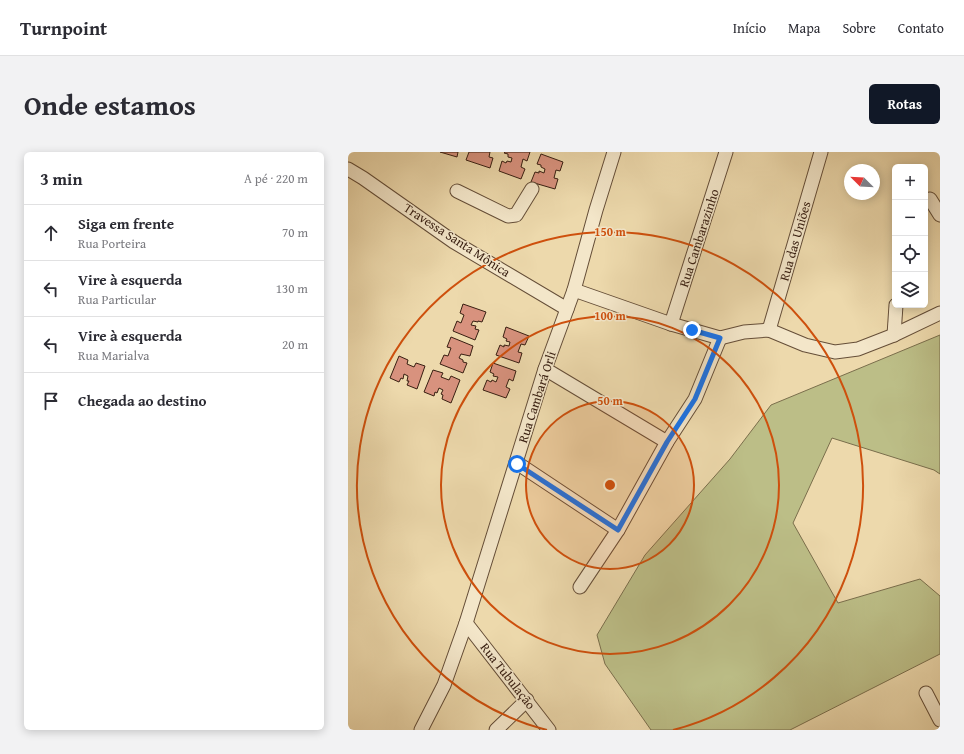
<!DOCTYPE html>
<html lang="pt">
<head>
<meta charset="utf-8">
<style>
  :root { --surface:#fff; --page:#f2f2f3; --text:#2b2b33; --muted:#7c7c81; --line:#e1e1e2; --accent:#111827 }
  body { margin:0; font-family:"Gentium Book Plus",serif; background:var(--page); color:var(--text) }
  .controls { position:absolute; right:12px; top:12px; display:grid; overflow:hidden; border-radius:6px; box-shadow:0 2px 10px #0003 }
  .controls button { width:36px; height:36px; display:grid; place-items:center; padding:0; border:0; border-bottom:1px solid var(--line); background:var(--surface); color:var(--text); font:20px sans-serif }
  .compass { position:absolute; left:496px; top:12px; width:36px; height:36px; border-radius:50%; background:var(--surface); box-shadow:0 2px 10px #0003; rotate:294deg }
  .stop { position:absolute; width:12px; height:12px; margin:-9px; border:3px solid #1a73e8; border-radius:50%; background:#fff }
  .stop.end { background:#1a73e8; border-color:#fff; box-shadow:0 1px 4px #0008 }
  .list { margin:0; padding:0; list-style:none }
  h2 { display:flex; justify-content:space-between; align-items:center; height:52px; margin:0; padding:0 16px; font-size:17px }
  h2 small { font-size:13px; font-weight:400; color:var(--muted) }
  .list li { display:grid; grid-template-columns:26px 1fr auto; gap:12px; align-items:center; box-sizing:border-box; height:56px; padding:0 16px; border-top:1px solid var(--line) }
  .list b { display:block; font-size:15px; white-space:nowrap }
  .list p { margin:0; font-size:13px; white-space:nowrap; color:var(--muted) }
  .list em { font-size:13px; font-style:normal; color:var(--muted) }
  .icon { flex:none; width:22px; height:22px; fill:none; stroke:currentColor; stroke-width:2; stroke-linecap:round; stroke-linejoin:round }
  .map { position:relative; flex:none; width:592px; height:578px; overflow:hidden; border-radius:6px }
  header { display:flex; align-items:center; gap:24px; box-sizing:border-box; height:56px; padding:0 20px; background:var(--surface); border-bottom:1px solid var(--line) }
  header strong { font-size:19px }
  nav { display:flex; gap:22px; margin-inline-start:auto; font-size:14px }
  .intro { display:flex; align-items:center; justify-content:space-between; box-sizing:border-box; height:96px; padding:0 24px }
  h1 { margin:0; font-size:28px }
  .button { padding:10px 18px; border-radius:6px; background:var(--accent); color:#fff; font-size:14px; font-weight:700 }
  main { display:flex; gap:24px; padding:0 24px }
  aside { flex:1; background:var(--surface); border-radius:6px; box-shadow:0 2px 10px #0003 }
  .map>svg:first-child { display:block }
  .green { fill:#bcbe87; stroke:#7a6e4c }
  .building { fill:#d8927e; stroke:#381f12 }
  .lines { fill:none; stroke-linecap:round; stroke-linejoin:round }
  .minor-casing { stroke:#654e38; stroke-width:15 }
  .minor { stroke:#f3e6c9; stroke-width:13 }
  .route { stroke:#1a73e8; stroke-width:5 }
  .ring { fill:none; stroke:#ce500d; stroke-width:2 }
  .labels { text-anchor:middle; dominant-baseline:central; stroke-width:3; stroke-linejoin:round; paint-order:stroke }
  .street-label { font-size:13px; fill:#381f12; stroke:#f3e6c9 }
  .centre { fill:#ce500d; stroke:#f3e6c9; stroke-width:2 }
  .ring-label { font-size:12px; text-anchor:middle; font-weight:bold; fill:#ce500d; stroke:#f3e6c9; stroke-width:3; stroke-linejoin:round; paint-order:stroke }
</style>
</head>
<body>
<header>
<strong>Turnpoint</strong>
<nav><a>Início</a><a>Mapa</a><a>Sobre</a><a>Contato</a></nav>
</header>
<div class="intro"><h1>Onde estamos</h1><a class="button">Rotas</a></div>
<main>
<aside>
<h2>3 min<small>A pé · 220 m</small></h2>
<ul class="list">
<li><svg class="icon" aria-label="ahead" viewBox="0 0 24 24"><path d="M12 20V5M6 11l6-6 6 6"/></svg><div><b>Siga em frente</b><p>Rua Porteira</p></div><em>70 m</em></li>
<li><svg class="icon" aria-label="left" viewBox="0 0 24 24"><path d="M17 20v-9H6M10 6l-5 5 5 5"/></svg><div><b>Vire à esquerda</b><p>Rua Particular</p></div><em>130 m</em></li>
<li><svg class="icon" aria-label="left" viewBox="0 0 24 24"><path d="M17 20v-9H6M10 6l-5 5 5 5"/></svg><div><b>Vire à esquerda</b><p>Rua Marialva</p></div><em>20 m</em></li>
<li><svg class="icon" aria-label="arrive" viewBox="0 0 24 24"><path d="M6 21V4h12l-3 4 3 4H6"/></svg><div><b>Chegada ao destino</b></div></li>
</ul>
</aside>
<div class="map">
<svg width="592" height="578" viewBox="0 0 592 578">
  <rect width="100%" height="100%" fill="#edd9ac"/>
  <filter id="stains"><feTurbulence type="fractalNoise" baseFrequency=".005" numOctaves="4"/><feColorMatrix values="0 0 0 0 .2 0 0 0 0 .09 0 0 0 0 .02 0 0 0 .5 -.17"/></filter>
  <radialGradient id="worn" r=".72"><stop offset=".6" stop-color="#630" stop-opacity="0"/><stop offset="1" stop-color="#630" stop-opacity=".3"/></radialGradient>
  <path class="green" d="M592,183v139l-6,-4 -102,-32 -39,85 45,80 82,-24 20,17v58l-150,76h-139l-46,-66 -8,-29 48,-80 85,-96 41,-54z"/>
  <g class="building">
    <path d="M92,0h18l-1,5z"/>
    <path d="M121,0h21l-1,5 4,1 -3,10 -24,-8z"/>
    <path d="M157,0h25l-3,9 -4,-2 -2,8 4,2 -4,10 -22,-8 3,-10 4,2 1,-2 4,1 1,-4 -4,-1v-3l-4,-1z"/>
    <path d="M193,2l22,8 -3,9 -4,-1 -2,8 4,1 -3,10 -24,-7 4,-10 4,1v-2l5,2 1,-4 -4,-2v-2l-4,-1z"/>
    <path d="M115,152l23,8 -4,10 -4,-1v1l-5,-1 -2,4 5,1 -1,3 4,1 -4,10 -22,-9 4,-10 4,2 3,-8 -4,-2z"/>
    <path d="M158,175l23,9 -4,9 -4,-1 -3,8 4,1 -3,10 -23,-8 4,-10 4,2v-2l5,1 1,-4 -4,-1 1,-2 -4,-2z"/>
    <path d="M103,185l22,9 -3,10 -9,-2 -2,4 4,2v2l4,1 -4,10 -23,-9 4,-9 4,1 3,-8 -4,-1z"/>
    <path d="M51,204l9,4 -1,4 7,3 2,-4 9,3 -8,23 -10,-4 2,-4h-2l1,-5 -4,-2 -1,5 -2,-1 -2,4 -9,-4z"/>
    <path d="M145,211l23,8 -3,10 -4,-2 -3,8 4,2 -4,9 -23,-8 4,-10 4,2 1,-2 4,2 2,-5 -5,-1 1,-2 -4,-2z"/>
    <path d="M85,218l10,3 -2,4 8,3 2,-4 9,4 -9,23 -9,-4 1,-4 -2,-1 2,-4 -4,-2 -2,5 -2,-1 -1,4 -10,-4z"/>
  </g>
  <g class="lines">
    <defs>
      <g id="minor">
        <path d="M0,17l15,9 91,64 113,67"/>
        <path d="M109,39l51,25 8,-1 16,-26"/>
        <path d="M582,47l10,16"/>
        <path d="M226,138l97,34 49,14 24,-6 25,-2 36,15 30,7 23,-3 36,-14 46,-22"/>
        <path d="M323,172l55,-172"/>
        <path d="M421,178l52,-178"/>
        <path d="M546,183l2,-30"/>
        <path d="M197,217l122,73"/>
        <path d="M169,311l101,67"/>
        <path d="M232,435l38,-57 49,-88 28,-43 25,-61"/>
        <path d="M118,471l83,107"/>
        <path d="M578,541l14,27"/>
        <path d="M73,578l23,-45 22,-62 79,-254 29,-79 22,-80 18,-58"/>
        <path d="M148,578l31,-30"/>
      </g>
    </defs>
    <use href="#minor" class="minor-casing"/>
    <use href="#minor" class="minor"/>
  </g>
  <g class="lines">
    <path class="route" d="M169,312l101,66 49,-88 28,-43 25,-61 -28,-8"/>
  </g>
  <circle cx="262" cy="333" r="84" fill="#ce500d" fill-opacity=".12"/>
  <g class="ring">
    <circle cx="262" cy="333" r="84"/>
    <circle cx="262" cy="333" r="169"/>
    <path d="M199 578A253 253 0 1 1 325 578"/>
  </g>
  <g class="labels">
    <g class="street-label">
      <text transform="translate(351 86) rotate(-72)">Rua Cambarazinho</text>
      <text transform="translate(109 88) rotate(33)">Travessa Santa Mônica</text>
      <text transform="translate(447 89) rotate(-74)">Rua das Uniões</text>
      <text transform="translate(189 245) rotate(-72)">Rua Cambará Orli</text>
      <text transform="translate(160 524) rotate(52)">Rua Tubulação</text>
    </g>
  </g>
  <circle cx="262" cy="333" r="6" class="centre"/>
  <g class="ring-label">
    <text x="262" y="84">150 m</text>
    <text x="262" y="168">100 m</text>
    <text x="262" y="253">50 m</text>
  </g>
  <rect width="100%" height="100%" filter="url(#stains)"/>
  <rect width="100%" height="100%" fill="url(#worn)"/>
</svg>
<div class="controls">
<button>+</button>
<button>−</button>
<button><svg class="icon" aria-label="locate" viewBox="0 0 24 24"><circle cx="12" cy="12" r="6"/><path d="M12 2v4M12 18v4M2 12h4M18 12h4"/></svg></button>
<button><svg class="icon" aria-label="layers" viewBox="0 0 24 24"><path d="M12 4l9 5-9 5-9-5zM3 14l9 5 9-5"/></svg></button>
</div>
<svg class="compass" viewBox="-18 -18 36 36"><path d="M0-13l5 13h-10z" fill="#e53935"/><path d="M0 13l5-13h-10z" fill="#7c7c81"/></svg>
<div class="stop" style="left:169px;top:312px"></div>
<div class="stop end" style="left:344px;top:178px"></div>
</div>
</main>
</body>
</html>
